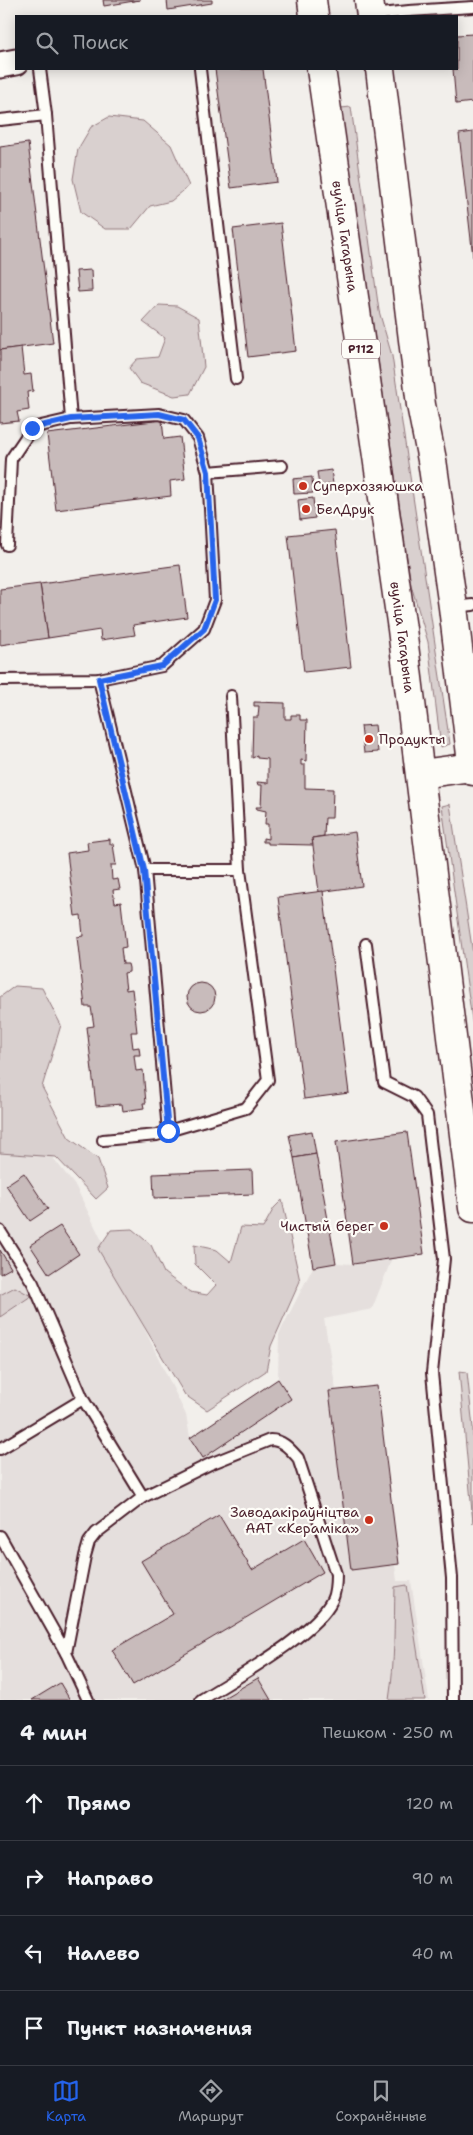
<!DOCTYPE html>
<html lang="ru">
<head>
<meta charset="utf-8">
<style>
  :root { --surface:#171b24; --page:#242831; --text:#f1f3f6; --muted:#9ea1a6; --line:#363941; --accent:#2563eb }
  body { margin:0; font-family:"Shantell Sans",sans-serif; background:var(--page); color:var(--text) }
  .stop { position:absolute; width:15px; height:15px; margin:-11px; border:4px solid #2563eb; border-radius:50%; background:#fff }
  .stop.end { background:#2563eb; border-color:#fff; box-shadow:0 1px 5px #0008 }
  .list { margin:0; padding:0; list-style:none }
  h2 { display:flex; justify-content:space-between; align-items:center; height:65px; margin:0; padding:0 20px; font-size:21px }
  h2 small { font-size:16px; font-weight:400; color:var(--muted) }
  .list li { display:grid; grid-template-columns:32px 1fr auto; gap:15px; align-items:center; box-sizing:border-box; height:75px; padding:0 20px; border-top:1px solid var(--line) }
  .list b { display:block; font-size:19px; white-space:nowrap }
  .list em { font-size:16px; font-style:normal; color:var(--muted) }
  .icon { flex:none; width:28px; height:28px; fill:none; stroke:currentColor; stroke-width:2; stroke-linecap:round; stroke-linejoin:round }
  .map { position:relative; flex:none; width:473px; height:1700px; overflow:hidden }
  .search { position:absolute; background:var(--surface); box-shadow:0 2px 12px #0003; left:15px; right:15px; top:15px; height:55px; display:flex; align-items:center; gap:12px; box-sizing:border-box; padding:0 18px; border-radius:0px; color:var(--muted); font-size:19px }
  .sheet { height:365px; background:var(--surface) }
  nav { display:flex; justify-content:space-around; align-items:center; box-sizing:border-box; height:70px; border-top:1px solid var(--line); background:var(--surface); font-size:14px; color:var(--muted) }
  nav a { display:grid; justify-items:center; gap:2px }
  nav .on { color:var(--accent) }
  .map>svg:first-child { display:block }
  .built { fill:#e5dfdd }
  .green { fill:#d9d0cf; stroke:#92787d }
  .building { fill:#c8bbbb; stroke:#4a1f2b }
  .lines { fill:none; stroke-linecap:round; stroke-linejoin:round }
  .service-casing { stroke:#4a1f2b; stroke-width:14 }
  .tertiary-casing { stroke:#4a1f2b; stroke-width:29 }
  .primary-casing { stroke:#4a1f2b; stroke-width:31 }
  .service { stroke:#fdfcf7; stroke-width:10 }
  .tertiary { stroke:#fdfcf7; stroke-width:25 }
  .primary { stroke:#fdfcf7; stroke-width:28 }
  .route { stroke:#2563eb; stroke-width:6 }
  .poi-dot { fill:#c8321e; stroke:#fdfcf7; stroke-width:2 }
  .labels { text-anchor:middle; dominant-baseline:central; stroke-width:4.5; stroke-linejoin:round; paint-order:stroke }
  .shield { fill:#fdfcf7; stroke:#806168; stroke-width:1 }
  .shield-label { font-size:12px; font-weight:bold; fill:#4a1f2b }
  .street-label { font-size:14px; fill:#4a1f2b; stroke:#fdfcf7 }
  .poi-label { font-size:14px; fill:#4a1f2b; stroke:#fdfcf7; text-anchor:start }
</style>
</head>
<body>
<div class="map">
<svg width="473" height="1700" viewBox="0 0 473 1700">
  <rect width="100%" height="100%" fill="#f2efeb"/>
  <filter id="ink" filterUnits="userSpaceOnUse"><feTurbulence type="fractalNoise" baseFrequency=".02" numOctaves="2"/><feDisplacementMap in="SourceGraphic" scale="10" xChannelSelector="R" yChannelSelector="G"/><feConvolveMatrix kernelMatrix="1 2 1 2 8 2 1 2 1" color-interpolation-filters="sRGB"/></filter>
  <g filter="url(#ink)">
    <path class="built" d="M0,1090l76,97 110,228 4,22 88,-58 1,-45 34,-67 23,-4 17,1 39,-6 -20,51 -48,10 12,71 41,-4 22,178 -4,1 2,16h14l18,119h-429z"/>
    <g class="green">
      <path d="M351,107l28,204 13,45 58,388 -9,3 -13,-105 -17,-57 -70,-477z"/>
      <path d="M109,117l34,4 28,24 18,41 -18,15 -21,5 -19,23h-26l-24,-17 -8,-33 5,-30 13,-22z"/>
      <path d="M159,305l18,1 22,12 5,49 -14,27 -16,2 -34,-13 -11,-15 8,-9 21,-2 7,-19 -22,-16z"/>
      <path d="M450,804l23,150v73l-31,-221z"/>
      <path d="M15,986l27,2 19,37 -19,62 27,51 29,21 10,29 -12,11 -40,-42 -56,-4v-156z"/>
      <path d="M282,1200l18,81 -29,65 -5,25 -59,39 -22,-15 -87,-146 13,-19 21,-1 19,16 13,28 26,19 17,3 9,-10 -21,-21 -1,-19 23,5 14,12 10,-35 22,1 11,-20z"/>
      <path d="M15,1287l16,9 -31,21v-22z"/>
      <path d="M459,1371l8,1 6,56v95z"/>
      <path d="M407,1585l18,115h-36c6,-38 5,-75 6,-113z"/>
    </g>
    <g class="building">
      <path d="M103,0h37l-36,6z"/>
      <path d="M167,0h45v3l-44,7z"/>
      <path d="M473,34v68l-17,2 -3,-35h4v-34z"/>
      <path d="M215,69h48l14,113 -46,6z"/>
      <path d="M473,132v125l-14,-123z"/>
      <path d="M28,143l25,200 -53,7v-203z"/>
      <path d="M281,223l15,128 -48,6 -15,-128z"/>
      <path d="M91,270l1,21 -14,1 -2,-21z"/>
      <path d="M21,347l3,28 7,-1 2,17 -6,1 2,18 -12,2 2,9 -19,2v-73z"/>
      <path d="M162,420l2,19 16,-2 5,42 -15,2 1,15 -115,14 -9,-76z"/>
      <path d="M331,470l2,14 -14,2 -2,-14z"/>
      <path d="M312,477l1,16 -19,1 -1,-15z"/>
      <path d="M313,498l2,20 -15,2 -2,-20z"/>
      <path d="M335,530l16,137 -47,5 -16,-137z"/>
      <path d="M180,565l7,52 -54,8 2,10 -34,5 -1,-10 -52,8 -8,-54z"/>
      <path d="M40,584l8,54 -48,7v-56z"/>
      <path d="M254,702l31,1v16h6v-4h9v5h7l-1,41 -5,-1v5h4v23l28,1 -1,29h-7l-1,18 -12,2 1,7 -45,-1v-2h-5v-4l5,1v-15h-3l1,-13 -9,-2 -1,-2h5l1,-22h-4l-1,-3 11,1v-24l-11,-1v-2l-5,2 1,-41h5l1,-11h-5z"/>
      <path d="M375,725l3,27 -14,1 -3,-27z"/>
      <path d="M355,832l7,54 -43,6 -7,-54z"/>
      <path d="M110,839v5h3l3,21h-5l1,15 6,-1 2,10 -7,1 2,13 6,-1 5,45 -5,1 2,16h5l1,4v4l-5,1 2,17 6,-1 5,43h-6l2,16 6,-1 1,8h-6l2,16 7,-1 3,33h-3l1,5 -21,3 -1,-7 -26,2 -9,-79 7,-1 -3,-19h-6l-8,-70 6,-1 -2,-21 -6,1 -8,-63 21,-3 -1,-8z"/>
      <path d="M323,891l26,202 -45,6 -26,-202z"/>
      <circle cx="201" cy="997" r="14"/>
      <path d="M312,1131l4,23 -22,4 -5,-23z"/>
      <path d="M407,1132l17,122 -71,10 -17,-122z"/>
      <path d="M316,1154l20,109 -23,4 -19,-109z"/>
      <path d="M252,1170l1,24 -99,4 -1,-24z"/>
      <path d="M24,1173l24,36 -18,12 -24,-36z"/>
      <path d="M60,1226l19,28 -30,20 -19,-29z"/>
      <path d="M0,1250l11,18 -11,6z"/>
      <path d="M278,1379l13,20 -88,59 -13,-20z"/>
      <path d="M377,1386l22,178 -48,6 -22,-179z"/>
      <path d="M219,1515l33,55 52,-31 19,33 -190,113 -21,-35 61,-36 -32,-53z"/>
      <path d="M258,1678l13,22h-51z"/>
      <path d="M60,1683l10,17h-38z"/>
    </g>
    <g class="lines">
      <defs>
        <g id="service">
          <path d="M372,15l37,-4 64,-4"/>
          <path d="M40,69l6,46 25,304"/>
          <path d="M200,69l36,310"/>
          <path d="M0,120l46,-5"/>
          <path d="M208,472l74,-6"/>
          <path d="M454,607l19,-2"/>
          <path d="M99,679l46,191h95"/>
          <path d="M0,680l99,-1 63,-13 42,-37 11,-29 -7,-128 -10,-34 -14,-18 -25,-6 -88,5 -39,9 -21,31 -4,86"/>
          <path d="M145,870l23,261 78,-23 22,-28 -28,-210 -9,-174"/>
          <path d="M366,944l18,138 30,15 13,18 17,144 -12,114 20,205 1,122"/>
          <path d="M103,1140l54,-5 11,-4"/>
          <path d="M0,1231l33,52 50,116"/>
          <path d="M0,1449l83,-50 60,98 67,-33 60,-24c13,0 20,9 28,18l38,116c0,8 0,18 -4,26 -17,35 -97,78 -131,100"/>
          <path d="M0,1536l66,117 22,47"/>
          <path d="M66,1653l19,-97 4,-14 7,-9 47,-36"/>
        </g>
        <path id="tertiary" d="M0,65l16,-3"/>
        <g id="primary">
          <path d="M312,0l2,16"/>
          <path d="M369,0l2,16"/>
          <path id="s1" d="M321,69l81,560 71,579"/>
          <path d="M380,69l41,336 11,55 21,147 20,164"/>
          <path d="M421,774l51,-7"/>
        </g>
      </defs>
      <use href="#service" class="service-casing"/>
      <use href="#tertiary" class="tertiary-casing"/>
      <use href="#primary" class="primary-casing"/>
      <use href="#service" class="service"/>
      <use href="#tertiary" class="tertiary"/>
      <use href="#primary" class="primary"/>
    </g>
  </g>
  <g class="lines" filter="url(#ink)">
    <path class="route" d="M32,428l39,-9 88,-5 25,6 14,18 10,34 7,128 -11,29 -42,37 -63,13 45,191 24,261"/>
  </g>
  <g class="poi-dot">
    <circle cx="303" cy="486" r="5"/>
    <circle cx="306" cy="509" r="5"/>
    <circle cx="369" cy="739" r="5"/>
    <circle cx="384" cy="1226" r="5"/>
    <circle cx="369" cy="1520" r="5"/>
  </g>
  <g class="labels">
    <rect class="shield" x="342" y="339.5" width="38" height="19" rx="4"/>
    <g class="shield-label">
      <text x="361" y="349">Р112</text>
    </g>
    <g class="street-label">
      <text stroke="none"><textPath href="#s1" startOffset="169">вуліца Гагарына</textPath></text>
      <text stroke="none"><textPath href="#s1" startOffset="574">вуліца Гагарына</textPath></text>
    </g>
    <g class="poi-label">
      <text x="313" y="486">Суперхозяюшка</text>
      <text x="316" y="509">БелДрук</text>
      <text x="379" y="739">Продукты</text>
      <text x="374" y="1226" text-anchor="end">Чистый берег</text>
      <text x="359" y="1512" text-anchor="end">Заводакіраўніцтва<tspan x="359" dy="16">ААТ «Кераміка»</tspan></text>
    </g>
  </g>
</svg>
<div class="stop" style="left:168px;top:1131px"></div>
<div class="stop end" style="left:32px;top:428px"></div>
<div class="search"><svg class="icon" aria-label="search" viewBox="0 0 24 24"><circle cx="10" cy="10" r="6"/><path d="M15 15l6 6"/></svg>Поиск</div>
</div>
<section class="sheet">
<h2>4 мин<small>Пешком · 250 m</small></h2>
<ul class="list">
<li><svg class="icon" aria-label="ahead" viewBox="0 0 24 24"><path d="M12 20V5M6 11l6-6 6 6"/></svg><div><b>Прямо</b></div><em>120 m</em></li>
<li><svg class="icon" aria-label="right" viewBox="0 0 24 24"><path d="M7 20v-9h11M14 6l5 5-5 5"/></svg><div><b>Направо</b></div><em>90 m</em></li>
<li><svg class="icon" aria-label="left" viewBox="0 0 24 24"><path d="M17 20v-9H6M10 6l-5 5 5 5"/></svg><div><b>Налево</b></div><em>40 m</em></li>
<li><svg class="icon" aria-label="arrive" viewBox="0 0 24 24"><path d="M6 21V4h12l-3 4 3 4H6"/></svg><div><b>Пункт назначения</b></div></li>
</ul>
</section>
<nav>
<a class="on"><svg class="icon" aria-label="map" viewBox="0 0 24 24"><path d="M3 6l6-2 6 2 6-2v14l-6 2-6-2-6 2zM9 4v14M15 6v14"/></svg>Карта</a>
<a><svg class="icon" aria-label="directions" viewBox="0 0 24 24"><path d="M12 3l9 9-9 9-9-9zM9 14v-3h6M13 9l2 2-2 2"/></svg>Маршрут</a>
<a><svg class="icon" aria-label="saved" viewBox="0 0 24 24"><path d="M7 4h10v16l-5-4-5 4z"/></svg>Сохранённые</a>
</nav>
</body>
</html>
